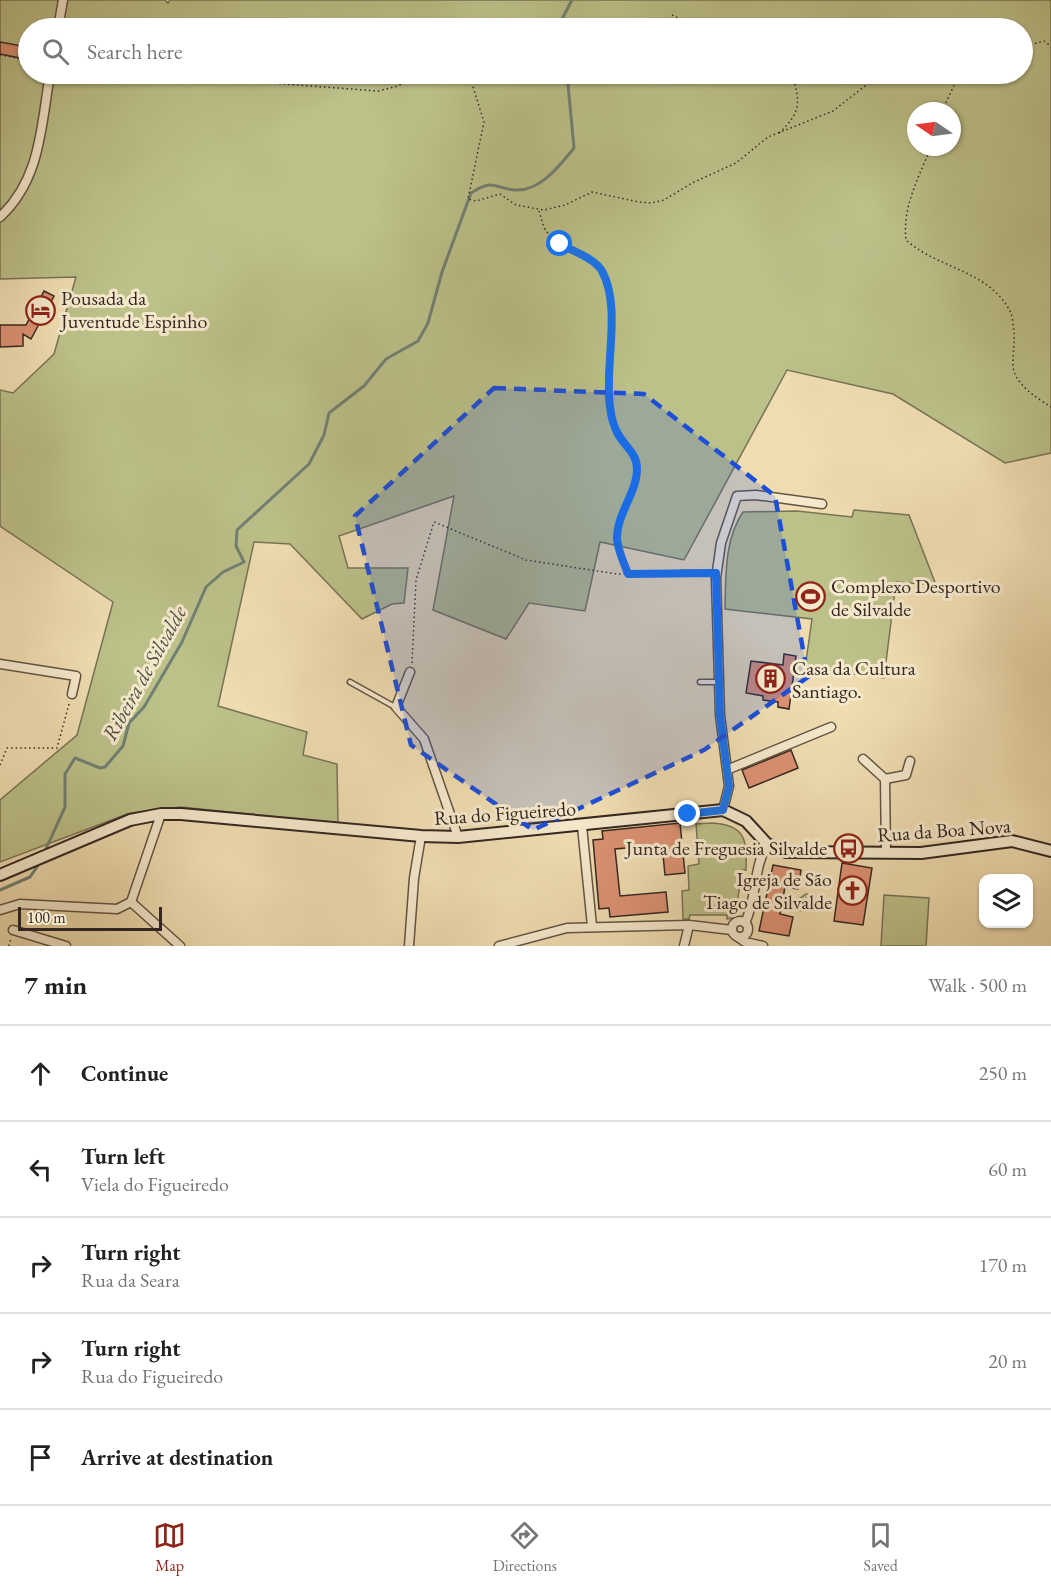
<!DOCTYPE html>
<html lang="en">
<head>
<meta charset="utf-8">
<style>
  :root { --surface:#fff; --page:#f6f6f6; --text:#222; --muted:#767676; --line:#e0e0e0; --accent:#8f2418 }
  body { margin:0; font-family:"EB Garamond",serif; background:var(--page); color:var(--text) }
  .controls { position:absolute; right:18px; bottom:18px; display:grid; overflow:hidden; border-radius:12px; box-shadow:0 2px 4px #0004 }
  .controls button { width:54px; height:54px; display:grid; place-items:center; padding:0; border:0; border-bottom:2px solid var(--line); background:var(--surface); color:var(--text); font:30px sans-serif }
  .compass { position:absolute; left:907px; top:102px; width:54px; height:54px; border-radius:50%; background:var(--surface); box-shadow:0 2px 4px #0004; rotate:283deg }
  .scale { position:absolute; left:18px; bottom:15px; width:144px; box-sizing:border-box; padding-left:6px; border:3px solid #342722; border-top:0; font-size:16px; line-height:21px; white-space:nowrap; color:#342722; -webkit-text-stroke:4px #f5e9cc; paint-order:stroke }
  .stop { position:absolute; width:18px; height:18px; margin:-14px; border:4px solid #1a73e8; border-radius:50%; background:#fff }
  .stop.end { background:#1a73e8; border-color:#fff; box-shadow:0 2px 6px #0008 }
  .list { margin:0; padding:0; list-style:none }
  h2 { display:flex; justify-content:space-between; align-items:center; height:78px; margin:0; padding:0 24px; font-size:26px }
  h2 small { font-size:20px; font-weight:400; color:var(--muted) }
  .list li { display:grid; grid-template-columns:39px 1fr auto; gap:18px; align-items:center; box-sizing:border-box; height:96px; padding:0 24px; border-top:2px solid var(--line) }
  .list b { display:block; font-size:22px; white-space:nowrap }
  .list p { margin:0; font-size:20px; white-space:nowrap; color:var(--muted) }
  .list em { font-size:20px; font-style:normal; color:var(--muted) }
  .icon { flex:none; width:33px; height:33px; fill:none; stroke:currentColor; stroke-width:2; stroke-linecap:round; stroke-linejoin:round }
  .map { position:relative; flex:none; width:1051px; height:946px; overflow:hidden }
  .search { position:absolute; background:var(--surface); box-shadow:0 2px 4px #0004; left:18px; right:18px; top:18px; height:66px; display:flex; align-items:center; gap:15px; box-sizing:border-box; padding:0 21px; border-radius:33px; color:var(--muted); font-size:22px }
  .sheet { height:558px; background:var(--surface) }
  nav { display:flex; justify-content:space-around; align-items:center; box-sizing:border-box; height:84px; border-top:2px solid var(--line); background:var(--surface); font-size:16px; color:var(--muted) }
  nav a { display:grid; justify-items:center; gap:3px }
  nav .on { color:var(--accent) }
  .map>svg:first-child { display:block }
  .green { fill:#bcc089; stroke:#787456; stroke-width:1.5; fill-rule:evenodd }
  .lines { fill:none; stroke-linecap:round; stroke-linejoin:round }
  .stream { stroke:#718073; stroke-width:3 }
  .building { fill:#dc9173; stroke:#342722; stroke-width:1.5 }
  .lane-casing { stroke:#635446; stroke-width:7 }
  .street-casing { stroke:#635446; stroke-width:11 }
  .secondary-casing { stroke:#342722; stroke-width:14 }
  .path { stroke:#342722; stroke-width:1.5; stroke-dasharray:1.5 3; stroke-linecap:butt }
  .lane { stroke:#f5e9cc; stroke-width:4 }
  .street { stroke:#f5e9cc; stroke-width:8 }
  .secondary { stroke:#f5e9cc; stroke-width:10 }
  .route { stroke:#1a73e8; stroke-width:8 }
  .marked { fill:#1d4ed8; fill-opacity:0.2; stroke:#1d4ed8; stroke-width:4.5; stroke-dasharray:12 8; stroke-linejoin:round }
  .labels { text-anchor:middle; dominant-baseline:central; stroke-width:6; stroke-linejoin:round; paint-order:stroke }
  .poi-label { font-size:20px; fill:#342722; stroke:#f5e9cc; text-anchor:start }
  .street-label { font-size:20px; fill:#342722; stroke:#f5e9cc }
  .water-label { font-size:21px; font-style:italic; fill:#4e4c44; stroke:#f5e9cc }
</style>
</head>
<body>
<div class="map">
<svg width="1051" height="946" viewBox="0 0 1051 946">
  <rect width="100%" height="100%" fill="#efddb1"/>
  <filter id="stains"><feTurbulence type="fractalNoise" baseFrequency=".00333" numOctaves="4"/><feColorMatrix values="0 0 0 0 .2 0 0 0 0 .09 0 0 0 0 .02 0 0 0 .5 -.17"/></filter>
  <radialGradient id="worn" r=".72"><stop offset=".6" stop-color="#630" stop-opacity="0"/><stop offset="1" stop-color="#630" stop-opacity=".3"/></radialGradient>
  <g class="green">
    <path d="M0,0h165l3,3 2,-3h881v453l-46,10 -112,-69 -106,-24 -103,190 -84,-18 -15,69 -56,-8 -23,36 -73,-29 21,-114 -115,40 9,32h60l-4,35 -12,1 -30,15 -72,-75 -36,-2 -36,164 89,26 -4,23 34,9 1,59 -157,-16 -51,6 -130,49v-62l77,-65 36,-133 -113,-76v-136l13,3 41,-39 22,-77 -76,2zM28,28h994v46h-994zM916,111h36v36h-36z"/>
    <path d="M854,510l55,5 27,70 -40,-3 -12,96 -79,-10 7,-49 -87,-10c1,-32 -1,-69 18,-97l54,-1 55,6z"/>
    <path d="M712,823c34,2 35,17 34,47h-4l-7,48 -8,1v-4h-37l-1,4h-6l-1,-28 7,-1 -1,-24 11,-2 -3,-40z"/>
    <path d="M806,894l6,1 1,11 -8,5 -9,-1 -3,-7z"/>
    <path d="M884,895l45,3 -3,48h-45z"/>
  </g>
  <g class="lines">
    <g class="stream">
      <path d="M563,28l-1,-9 10,-19"/>
      <path d="M45,851l20,-44v-33l10,-16 25,10 5,-1 18,-21 6,-23 15,-16 38,-65 24,-55 17,-15 21,-10 -8,-16 1,-16 72,-66 15,-29 5,-22 35,-27 22,-27 32,-18 10,-18 14,-51 29,-79c24,-15 22,-5 44,-3 25,2 45,-25 59,-42l-7,-74"/>
      <path d="M0,890l30,-13 9,-13"/>
    </g>
  </g>
  <g class="building">
    <path d="M0,42l22,4 -2,12 -20,-4z"/>
    <path d="M44,291l10,5 -23,43 -8,-5v12l-23,1v-22h26z"/>
    <path d="M784,654l12,2 -7,53 -11,-2v-5l-15,-2v-4l-17,-3 5,-32 32,4z"/>
    <path d="M791,750l7,18 -49,20 -7,-18z"/>
    <path d="M680,823l5,50 -20,2 -3,-30 -47,4 5,47 46,-4 2,20 -58,5 -1,-9 -10,1 -6,-69 10,-1 -1,-8z"/>
    <path d="M842,863l30,5 -9,57 -29,-4z"/>
    <path d="M773,865l28,5 -3,19 -13,-2 -5,27 13,3 -4,19 -30,-5z"/>
  </g>
  <g class="lines">
    <defs>
      <g id="lane">
        <path d="M681,573h35"/>
        <path d="M350,682l45,25"/>
        <path d="M700,682h20"/>
      </g>
      <g id="street">
        <path d="M58,28l5,-28"/>
        <path d="M0,217c41,-38 41,-91 50,-143"/>
        <path d="M0,664l76,12 -4,18"/>
        <path d="M410,672l-14,35 28,32 34,98"/>
        <path d="M863,759l22,20 1,74"/>
        <path d="M729,769l102,-42"/>
        <path d="M885,779l21,-4 4,-14"/>
        <path d="M723,810l6,-24 -9,-71 -4,-137 5,-35 16,-47 19,-1 66,9"/>
        <path d="M582,826l10,100"/>
        <path d="M131,902l30,-88"/>
        <path d="M131,902l49,44"/>
        <path d="M0,910l20,-6 97,5 14,-7"/>
        <circle cx="740" cy="929" r="8"/>
        <path d="M745,923c12,-25 8,-54 22,-79"/>
        <path d="M13,930l53,16"/>
        <path d="M738,937l7,5 18,4"/>
        <path d="M409,946l5,-68 7,-42"/>
        <path d="M499,946l68,-18 122,-3 43,5"/>
        <path d="M684,946l5,-21"/>
      </g>
      <path id="secondary" d="M0,875l130,-55 31,-6h20l240,22 37,1 265,-27 23,11 21,23 19,8 135,1 91,-12 39,10"/>
    </defs>
    <use href="#lane" class="lane-casing"/>
    <use href="#street" class="street-casing"/>
    <use href="#secondary" class="secondary-casing"/>
    <g class="path">
      <path d="M672,15l26,13"/>
      <path d="M796,28l21,-5 19,5"/>
      <path d="M1022,47l22,-6 7,5"/>
      <path d="M0,55l28,5"/>
      <path d="M149,74l229,17 20,-5 18,-12"/>
      <path d="M469,74l15,48 -16,77 8,2 24,-7 16,11 28,5 21,-5 27,-13 47,10 12,1 13,-3 28,-17 44,-20 32,-26 65,-26 41,-32 15,-5"/>
      <path d="M783,74h13"/>
      <path d="M942,111l15,-32 5,-5"/>
      <path d="M779,133c23,-21 21,-32 13,-59"/>
      <path d="M931,147c-12,30 -29,60 -25,93 32,29 84,30 105,73 2,5 2,13 3,18 1,12 -1,21 -1,32 -1,20 24,35 38,44"/>
      <path d="M539,211c2,6 4,16 8,21 22,30 49,12 61,62 9,36 -3,76 2,113 1,8 4,20 8,27 6,12 19,19 19,35 1,9 -3,17 -7,26 -13,35 -15,42 -2,78"/>
      <path d="M412,663l4,-83 18,-58 92,38 91,14 56,-1"/>
      <path d="M0,765l7,-17h50l12,-44"/>
      <path d="M9,946l2,-8"/>
    </g>
    <use href="#lane" class="lane"/>
    <use href="#street" class="street"/>
    <use href="#secondary" class="secondary"/>
  </g>
  <g class="lines">
    <path class="route" d="M560,244c13,7 34,14 42,27 20,37 2,95 8,136 1,8 4,20 8,27 7,13 19,19 19,35 0,24 -21,46 -20,70 1,12 7,24 11,35l88,-1 4,142 9,71 -6,24 -35,4"/>
  </g>
  <path class="marked" d="M494,388l150,6 131,102 33,181 -104,73 -171,80 -122,-85 -56,-229z"/>
  <defs>
    <symbol id="hotel-ring" viewBox="-11 -11 22 22"><circle r="9.5" fill="#f5e9cc" stroke="#8f2418" stroke-width="1.5"/><path d="M-6-4.5h1.5V1H6V5H4.5V3h-9V5H-6ZM-4 0a1.8 1.8 0 1 1 3.6 0ZM.5 0V-2.5h3Q6-2.5 6 0Z" fill="#8f2418"/></symbol>
    <symbol id="stadium-ring" viewBox="-11 -11 22 22"><circle r="9.5" fill="#f5e9cc" stroke="#8f2418" stroke-width="1.5"/><path d="M0-5a6.5 5 0 1 0 0 10a6.5 5 0 1 0 0-10ZM-3.5-1.8h7v3.6h-7Z" fill="#8f2418"/></symbol>
    <symbol id="building-ring" viewBox="-11 -11 22 22"><circle r="9.5" fill="#f5e9cc" stroke="#8f2418" stroke-width="1.5"/><path d="M-4-6H4V6H1V3H-1V6H-4ZM-2.5-4.3h1.7v1.8h-1.7ZM.8-4.3h1.7v1.8H.8ZM-2.5-1h1.7V.8h-1.7ZM.8-1h1.7V.8H.8Z" fill="#8f2418"/></symbol>
    <symbol id="bus-ring" viewBox="-11 -11 22 22"><circle r="9.5" fill="#f5e9cc" stroke="#8f2418" stroke-width="1.5"/><path d="M-5-6H5V4H4V6H2V4H-2V6H-4V4H-5ZM-3.5-4V0h7V-4ZM-3.5 1.2v1.5H-2V1.2ZM2 1.2v1.5H3.5V1.2Z" fill="#8f2418"/></symbol>
    <symbol id="church-ring" viewBox="-11 -11 22 22"><circle r="9.5" fill="#f5e9cc" stroke="#8f2418" stroke-width="1.5"/><path d="M-1.2-6h2.4v3.5h3.3v2.4h-3.3V6h-2.4V-.1h-3.3v-2.4h3.3Z" fill="#8f2418"/></symbol>
  </defs>
  <g fill-rule="evenodd">
    <use href="#hotel-ring" x="24" y="294" width="33" height="33"/>
    <use href="#stadium-ring" x="794" y="580" width="33" height="33"/>
    <use href="#building-ring" x="754" y="662" width="33" height="33"/>
    <use href="#bus-ring" x="832" y="832" width="33" height="33"/>
    <use href="#church-ring" x="836" y="874" width="33" height="33"/>
  </g>
  <g class="labels">
    <g class="poi-label">
      <text x="61" y="298">Pousada da<tspan x="61" dy="23">Juventude Espinho</tspan></text>
      <text x="831" y="586">Complexo Desportivo<tspan x="831" dy="23">de Silvalde</tspan></text>
      <text x="792" y="668">Casa da Cultura<tspan x="792" dy="23">Santiago.</tspan></text>
      <text x="827" y="848" text-anchor="end">Junta de Freguesia Silvalde</text>
      <text x="832" y="879" text-anchor="end">Igreja de São<tspan x="832" dy="23">Tiago de Silvalde</tspan></text>
    </g>
    <g class="street-label">
      <text transform="translate(505 813) rotate(-4)">Rua do Figueiredo</text>
      <text transform="translate(944 830) rotate(-4)">Rua da Boa Nova</text>
    </g>
    <g class="water-label">
      <text transform="translate(144 673) rotate(-61)">Ribeira de Silvalde</text>
    </g>
  </g>
  <rect width="100%" height="100%" filter="url(#stains)"/>
  <rect width="100%" height="100%" fill="url(#worn)"/>
</svg>
<div class="controls">
<button><svg class="icon" aria-label="layers" viewBox="0 0 24 24"><path d="M12 4l9 5-9 5-9-5zM3 14l9 5 9-5"/></svg></button>
</div>
<svg class="compass" viewBox="-18 -18 36 36"><path d="M0-13l5 13h-10z" fill="#e53935"/><path d="M0 13l5-13h-10z" fill="#767676"/></svg>
<div class="scale">100 m</div>
<div class="stop" style="left:560px;top:244px"></div>
<div class="stop end" style="left:688px;top:814px"></div>
<div class="search"><svg class="icon" aria-label="search" viewBox="0 0 24 24"><circle cx="10" cy="10" r="6"/><path d="M15 15l6 6"/></svg>Search here</div>
</div>
<section class="sheet">
<h2>7 min<small>Walk · 500 m</small></h2>
<ul class="list">
<li><svg class="icon" aria-label="ahead" viewBox="0 0 24 24"><path d="M12 20V5M6 11l6-6 6 6"/></svg><div><b>Continue</b></div><em>250 m</em></li>
<li><svg class="icon" aria-label="left" viewBox="0 0 24 24"><path d="M17 20v-9H6M10 6l-5 5 5 5"/></svg><div><b>Turn left</b><p>Viela do Figueiredo</p></div><em>60 m</em></li>
<li><svg class="icon" aria-label="right" viewBox="0 0 24 24"><path d="M7 20v-9h11M14 6l5 5-5 5"/></svg><div><b>Turn right</b><p>Rua da Seara</p></div><em>170 m</em></li>
<li><svg class="icon" aria-label="right" viewBox="0 0 24 24"><path d="M7 20v-9h11M14 6l5 5-5 5"/></svg><div><b>Turn right</b><p>Rua do Figueiredo</p></div><em>20 m</em></li>
<li><svg class="icon" aria-label="arrive" viewBox="0 0 24 24"><path d="M6 21V4h12l-3 4 3 4H6"/></svg><div><b>Arrive at destination</b></div></li>
</ul>
</section>
<nav>
<a class="on"><svg class="icon" aria-label="map" viewBox="0 0 24 24"><path d="M3 6l6-2 6 2 6-2v14l-6 2-6-2-6 2zM9 4v14M15 6v14"/></svg>Map</a>
<a><svg class="icon" aria-label="directions" viewBox="0 0 24 24"><path d="M12 3l9 9-9 9-9-9zM9 14v-3h6M13 9l2 2-2 2"/></svg>Directions</a>
<a><svg class="icon" aria-label="saved" viewBox="0 0 24 24"><path d="M7 4h10v16l-5-4-5 4z"/></svg>Saved</a>
</nav>
</body>
</html>
